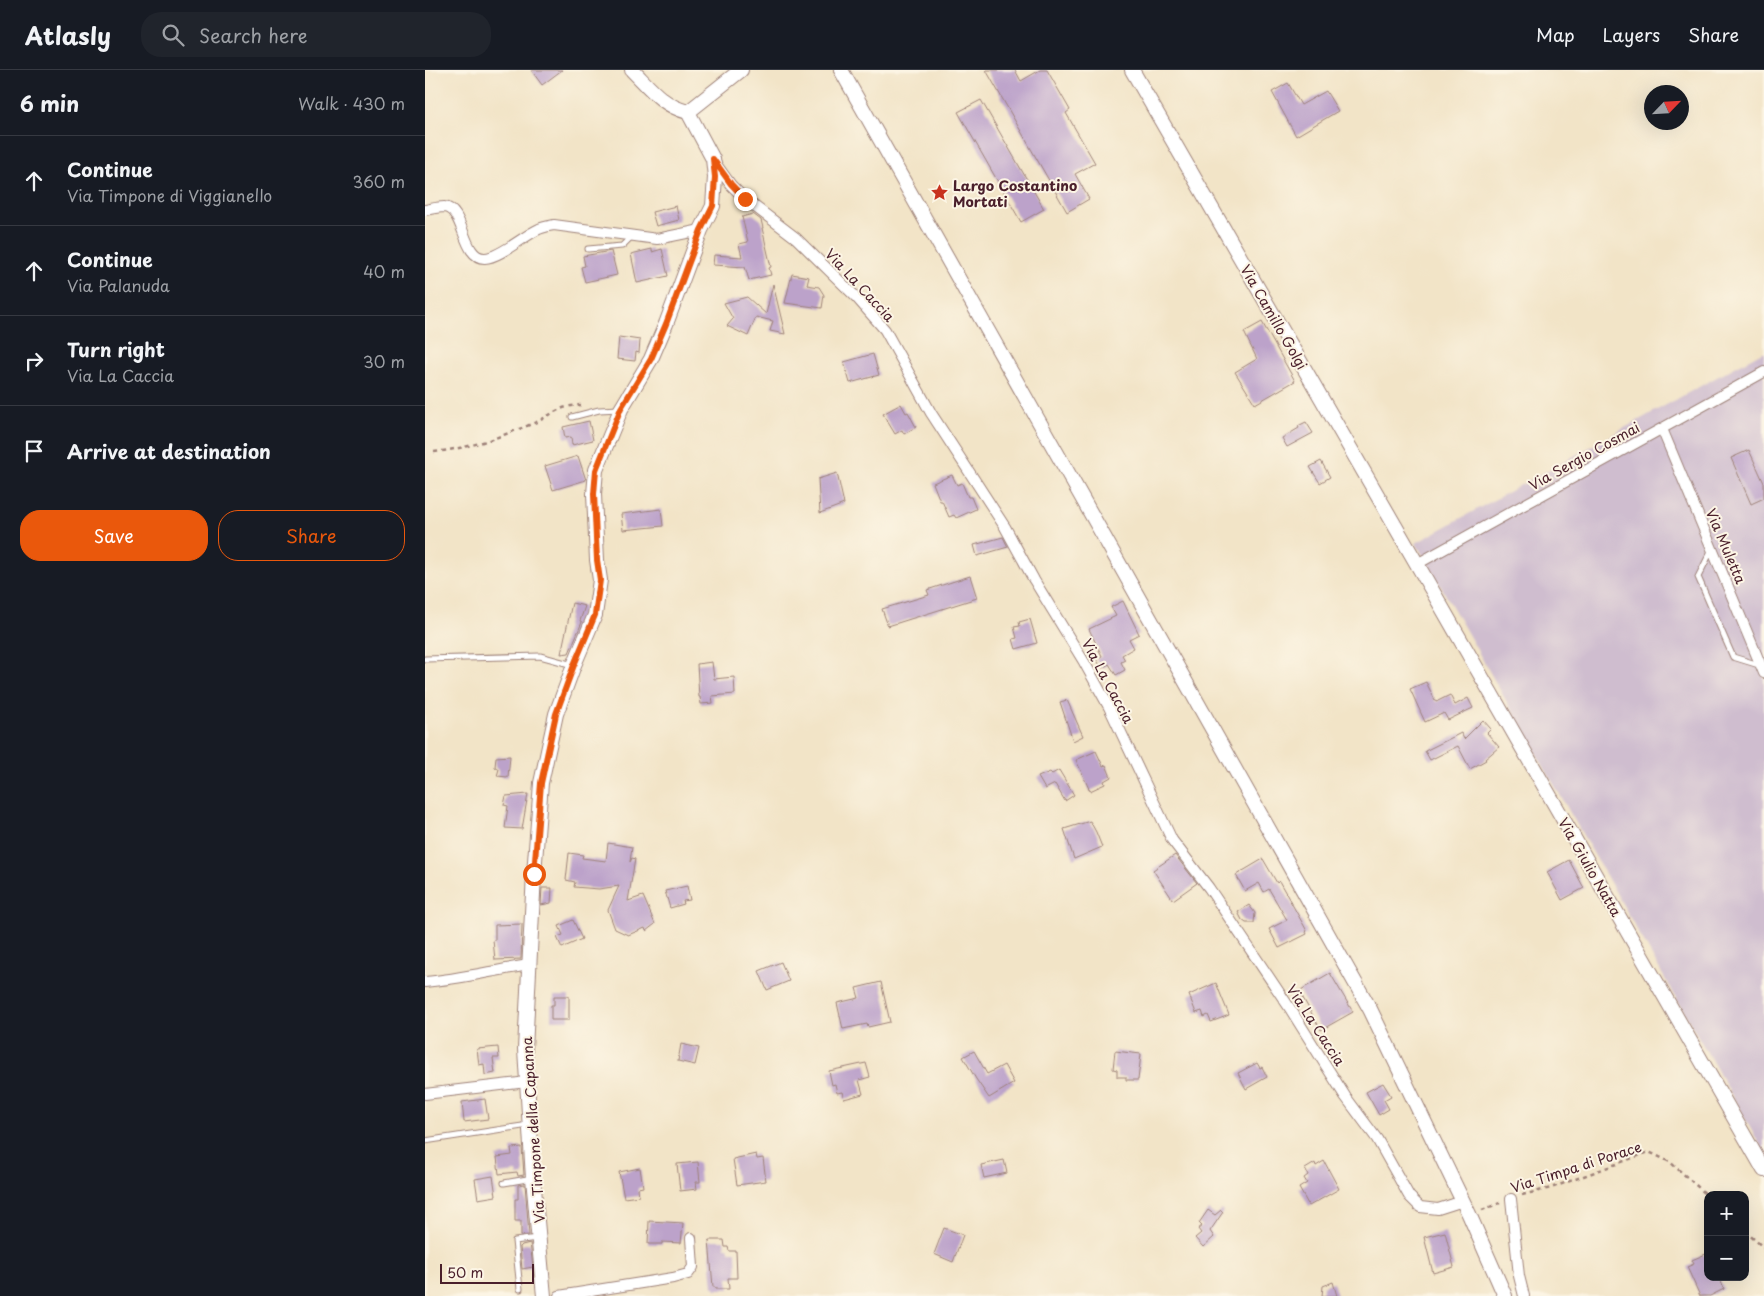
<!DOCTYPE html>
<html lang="en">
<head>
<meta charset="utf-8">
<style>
  :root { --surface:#171b24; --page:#20242c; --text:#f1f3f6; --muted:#9ea1a6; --line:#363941; --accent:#ea580c }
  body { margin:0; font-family:"Playpen Sans",sans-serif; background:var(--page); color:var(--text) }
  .controls { position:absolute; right:15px; bottom:15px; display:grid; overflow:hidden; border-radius:10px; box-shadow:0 5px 20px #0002 }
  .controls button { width:45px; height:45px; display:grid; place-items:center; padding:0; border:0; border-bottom:1px solid var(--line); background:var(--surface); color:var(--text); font:25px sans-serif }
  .compass { position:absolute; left:1219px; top:15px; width:45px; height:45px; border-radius:50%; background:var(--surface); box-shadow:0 5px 20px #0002; rotate:65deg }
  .scale { position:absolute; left:15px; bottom:12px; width:94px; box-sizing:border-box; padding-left:5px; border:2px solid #4a1f2b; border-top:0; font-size:14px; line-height:18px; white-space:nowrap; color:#4a1f2b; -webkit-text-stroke:4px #fcf5e5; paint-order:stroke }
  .stop { position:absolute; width:15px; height:15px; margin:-11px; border:4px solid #ea580c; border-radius:50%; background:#fff }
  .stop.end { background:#ea580c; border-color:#fff; box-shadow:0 1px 5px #0008 }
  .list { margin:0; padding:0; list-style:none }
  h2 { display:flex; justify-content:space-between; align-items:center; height:65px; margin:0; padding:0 20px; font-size:21px }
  h2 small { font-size:16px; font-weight:400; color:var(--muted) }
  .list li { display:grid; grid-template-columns:32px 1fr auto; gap:15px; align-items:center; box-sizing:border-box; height:90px; padding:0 20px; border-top:1px solid var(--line) }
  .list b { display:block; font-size:19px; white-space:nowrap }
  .list p { margin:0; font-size:16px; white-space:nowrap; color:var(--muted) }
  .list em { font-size:16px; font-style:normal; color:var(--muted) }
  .actions { display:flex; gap:10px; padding:15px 20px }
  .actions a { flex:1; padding:11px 0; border:1px solid var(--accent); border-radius:20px; text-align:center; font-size:18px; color:var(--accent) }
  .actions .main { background:var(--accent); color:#fff }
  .icon { flex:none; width:28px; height:28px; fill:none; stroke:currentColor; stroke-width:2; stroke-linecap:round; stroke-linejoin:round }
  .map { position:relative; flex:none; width:1339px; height:1226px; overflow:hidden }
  header { display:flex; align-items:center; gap:30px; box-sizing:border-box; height:70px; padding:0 25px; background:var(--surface); border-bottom:1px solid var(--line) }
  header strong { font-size:24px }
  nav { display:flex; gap:28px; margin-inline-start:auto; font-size:18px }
  .search { width:350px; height:45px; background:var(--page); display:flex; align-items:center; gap:12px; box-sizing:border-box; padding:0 18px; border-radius:20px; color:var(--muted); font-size:19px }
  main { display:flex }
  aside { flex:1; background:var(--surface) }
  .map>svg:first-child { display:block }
  .industrial { fill:#cfbdcf }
  .building { fill:#bca2ca }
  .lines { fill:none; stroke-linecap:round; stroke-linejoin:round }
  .lane-casing { stroke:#9e8279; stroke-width:7 }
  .street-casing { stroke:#9e8279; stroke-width:12 }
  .secondary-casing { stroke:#9e8279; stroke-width:16 }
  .path { stroke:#9e8279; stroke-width:2.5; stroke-dasharray:4 4; stroke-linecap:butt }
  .lane { stroke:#fff; stroke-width:5 }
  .street { stroke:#fff; stroke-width:10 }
  .secondary { stroke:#fff; stroke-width:14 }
  .route { stroke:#ea580c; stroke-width:6 }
  .labels { text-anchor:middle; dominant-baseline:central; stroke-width:4; stroke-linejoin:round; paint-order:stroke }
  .poi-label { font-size:14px; font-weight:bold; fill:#4a1f2b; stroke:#fcf5e5; text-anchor:start }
  .street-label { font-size:14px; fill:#4a1f2b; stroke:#fcf5e5 }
</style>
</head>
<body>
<header>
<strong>Atlasly</strong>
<div class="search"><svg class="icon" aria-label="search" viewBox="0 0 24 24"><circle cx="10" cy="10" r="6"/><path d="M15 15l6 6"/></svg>Search here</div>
<nav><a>Map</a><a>Layers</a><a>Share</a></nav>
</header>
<main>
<aside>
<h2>6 min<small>Walk · 430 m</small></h2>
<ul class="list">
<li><svg class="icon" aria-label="ahead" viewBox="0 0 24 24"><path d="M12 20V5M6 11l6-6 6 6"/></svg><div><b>Continue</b><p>Via Timpone di Viggianello</p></div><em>360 m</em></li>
<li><svg class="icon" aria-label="ahead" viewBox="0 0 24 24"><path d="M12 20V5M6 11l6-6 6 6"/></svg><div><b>Continue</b><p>Via Palanuda</p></div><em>40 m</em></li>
<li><svg class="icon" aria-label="right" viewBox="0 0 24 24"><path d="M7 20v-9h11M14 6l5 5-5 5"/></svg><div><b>Turn right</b><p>Via La Caccia</p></div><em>30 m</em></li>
<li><svg class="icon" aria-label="arrive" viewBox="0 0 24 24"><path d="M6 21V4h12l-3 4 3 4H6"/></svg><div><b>Arrive at destination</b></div></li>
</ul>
<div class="actions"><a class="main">Save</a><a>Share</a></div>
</aside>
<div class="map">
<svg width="1339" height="1226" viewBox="0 0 1339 1226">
  <rect width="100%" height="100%" fill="#fcf5e5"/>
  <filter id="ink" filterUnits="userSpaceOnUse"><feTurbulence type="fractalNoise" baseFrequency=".02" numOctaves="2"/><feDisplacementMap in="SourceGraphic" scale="10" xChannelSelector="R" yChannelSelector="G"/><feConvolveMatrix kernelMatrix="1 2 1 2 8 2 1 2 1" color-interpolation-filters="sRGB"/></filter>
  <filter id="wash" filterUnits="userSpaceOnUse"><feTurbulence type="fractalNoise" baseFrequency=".0096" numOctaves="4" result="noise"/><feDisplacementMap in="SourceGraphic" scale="20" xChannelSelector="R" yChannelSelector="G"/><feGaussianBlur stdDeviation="1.12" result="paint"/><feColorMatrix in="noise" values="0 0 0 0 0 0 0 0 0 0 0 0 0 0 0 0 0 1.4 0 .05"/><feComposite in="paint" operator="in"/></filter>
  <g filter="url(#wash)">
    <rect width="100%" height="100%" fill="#f2e4c7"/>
    <path class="industrial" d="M1339,281v801l-348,-609z"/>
    <g id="blocks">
      <g class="building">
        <path d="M106,0h31l-20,15z"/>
        <path d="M561,0h29l6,11 19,-11h7l23,40 -4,3 29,50 -20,11 14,25 -22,13z"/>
        <path d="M863,13l13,22 25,-14 12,20 -42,25 -24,-44z"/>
        <path d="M556,30l63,109 -23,13 -63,-110z"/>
        <path d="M251,136l3,14 -23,6 -4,-14z"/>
        <path d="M328,144l8,6 2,8h-1l9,39 -2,1 2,7 -22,5 -4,-13 -32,-2 1,-10 28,2 -3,-13 9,-2 -6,-25z"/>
        <path d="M227,179v3l10,-3 6,27 -31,7 -6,-29z"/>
        <path d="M186,181l6,24 -32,7 -4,-15 4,-1 -2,-10z"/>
        <path d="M367,204l17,3 -2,8 12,2 5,8 -2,13 -37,-5z"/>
        <path d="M348,214l12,50 -15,-3 3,-10 -17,-4 -8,19 -21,-10 6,-7 -9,-16 23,-6 19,17z"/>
        <path d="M837,252l33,59 -40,23 -20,-32 22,-13 -13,-27z"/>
        <path d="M194,267l21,3 -1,13 -3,-1 -1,9 -18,-2z"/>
        <path d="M448,284l6,21 -29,8 -6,-21z"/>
        <path d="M476,334l5,9 2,-1 8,15 -12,7 -2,-4 -7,4 -12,-20z"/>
        <path d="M164,351l4,19 -21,5 -1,-8 -6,1 -2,-11z"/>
        <path d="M881,352l7,11 -26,14 -5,-9 17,-10 -1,-2z"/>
        <path d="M1324,380l15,33v15l-13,6 -20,-46z"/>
        <path d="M153,386l8,24 -33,10 -8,-24z"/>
        <path d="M896,391l9,16 -10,6 -10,-16z"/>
        <path d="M412,403l7,31 -24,9 -2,-34z"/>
        <path d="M527,405l5,10 5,-2 6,14h3l5,12 -20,9 -2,-3 -5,2 -7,-16h-2l-7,-18z"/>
        <path d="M236,439l2,17 -40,4 -2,-16z"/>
        <path d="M578,467l5,10 -31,9 -3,-11z"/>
        <path d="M545,506l7,22 -89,28 -6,-17 47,-14 -2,-5z"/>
        <path d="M698,531l16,33 -10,5 5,9 -12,7 3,5 -4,2 4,8 -9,5 -7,-11 -7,4 -6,-9 6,-3 -13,-27 27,-13 -5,-9z"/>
        <path d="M147,533l13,3 -5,15 2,1 -13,31 -8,1z"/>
        <path d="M605,549l7,24 -21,6 -3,-10 4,-1 -3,-11 6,-1 -1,-4z"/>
        <path d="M287,592l2,17 20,-2 1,17 -23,2 1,7 -12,1 -1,-7h-1l-2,-33z"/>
        <path d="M1001,612l10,20 14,-7 5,10 13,-7 5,10 -25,12 -4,-7 -19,9 -15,-33z"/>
        <path d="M642,630l16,36 -10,5 -13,-39z"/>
        <path d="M1058,650l8,9 -4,4 12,14 -14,12 1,1 -16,9 -12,-23 -28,14 -5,-9 36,-18 3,6z"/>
        <path d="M671,681l7,15 3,-1 5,12 -7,4 1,3 -15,7 -14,-31z"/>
        <path d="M85,686l-2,21 -11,-1 2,-7 -4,-2 1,-10z"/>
        <path d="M634,700l15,25 -9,6 -10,-17 -10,5 -7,-12 12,-5 2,2z"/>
        <path d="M103,724l-6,35 -17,-1 3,-22 -4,-1 2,-9z"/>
        <path d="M665,751l6,11 6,15 -28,12 -10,-30z"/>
        <path d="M183,773l24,4 -2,15 2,-4 3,1 -7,42 15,-5 12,28 -9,7 -1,-3 -17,7 -13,-6 -7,-19 11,-24 -20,3 -25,-2 1,-5 -9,-2 3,-27 14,2 -1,3 24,3z"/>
        <path d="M750,785l22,28 -24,17 -20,-30z"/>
        <path d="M838,789l14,24 2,-2 28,50 -1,1 1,2 -28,14 -10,-19 18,-9 -18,-31 -5,3 -5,-9 -14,8 -9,-16z"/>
        <path d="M1144,790l15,28 -22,12 -15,-28z"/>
        <path d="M262,816l3,14 -7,1 1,3 -14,4 -5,-17z"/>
        <path d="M117,818h10l-1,15 -10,2z"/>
        <path d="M824,835l6,8 -1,10h-8l-4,-3 -4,-8z"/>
        <path d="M148,850l9,19 -20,9 -5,-11 6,-2 -4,-9z"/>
        <path d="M97,854l-1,35 -26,1 -2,-20h2v-15z"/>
        <path d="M356,892l8,19 -22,9 -8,-19z"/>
        <path d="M905,903l23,39 -32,18 -22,-39z"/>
        <path d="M456,912l9,40 -22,5 -1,-3 -24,5 -6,-26 22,-5 -3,-10z"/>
        <path d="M791,913l13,32 -18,7 -3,-7 -4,2 -2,-6 -6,2 -7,-18z"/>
        <path d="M129,926h15v24h-18v-15h3z"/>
        <path d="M256,974l18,4 -4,17 -17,-4z"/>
        <path d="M73,977l1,11h-6l2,15 -10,2 -1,-11 -5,1 -2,-16z"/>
        <path d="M549,981l13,23 17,-9 10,18 -25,15 -13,-19 -13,-22z"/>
        <path d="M690,981l26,3 -3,26h-12v-3h-9v-7l-4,-1z"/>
        <path d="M441,993l4,14 -11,3 4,14 -19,5 -2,-7 -5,1 -2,-9 -3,1 -3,-14z"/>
        <path d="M832,993l3,5 2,-1 5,10 -21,12 -8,-16z"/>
        <path d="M958,1013l8,13 -7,4 5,9 -10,6 -13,-23z"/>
        <path d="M60,1029l3,20 -24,3 -2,-20z"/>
        <path d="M97,1077l2,28 -6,1 -1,-4 -18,2 -2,-17 15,-2 -1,-7z"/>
        <path d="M331,1084l1,5 6,-1 3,23 -29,4 -4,-26z"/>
        <path d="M579,1090l3,13 -23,5 -3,-13z"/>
        <path d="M899,1091l15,28 -30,17 -10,-18 8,-5 -3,-5 4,-3 -3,-6 10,-6 1,3z"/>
        <path d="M273,1092l2,20h-4l1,7 -17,2 -3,-27z"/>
        <path d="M215,1098l3,19 -5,1 1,8 -15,2 -5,-26z"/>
        <path d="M68,1106l3,20 -18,3 -3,-20z"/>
        <path d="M100,1114l4,51 -8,1v-15h-6v-22h3v-14z"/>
        <path d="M783,1140l7,5 6,-5 2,2 -13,19 4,6 -11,10 -8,-9 6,-5 -3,-4 4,-3 -3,-3z"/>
        <path d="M224,1151l34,2 -2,20 -19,-1v2h-14z"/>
        <path d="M519,1158l19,7 -10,27 -19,-8z"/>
        <path d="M1020,1162l9,35 -21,6 -9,-36z"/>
        <path d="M284,1170h15l1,7h3l1,4h7l1,27h-9l1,11h-13l-1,-2h-2z"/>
        <path d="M105,1173l3,24 -11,2 -2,-22 2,-2z"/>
        <path d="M1283,1183v24h11l5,12 -14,7h-10l-13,-29 7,-3 -2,-4z"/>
        <path d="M908,1212l4,14h-15l1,-10z"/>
      </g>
    </g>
  </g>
  <g filter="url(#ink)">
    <use href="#blocks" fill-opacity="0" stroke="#9e8279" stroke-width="1"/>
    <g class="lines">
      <defs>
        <g id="lane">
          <path d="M163,179l34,-3 9,-9"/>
          <path d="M147,347l27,-7 21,-1"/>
          <path d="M1287,479l-14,28 35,80 26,8"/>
          <path d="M0,589l115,-3 33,9"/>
          <path d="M0,1071l104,-16"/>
          <path d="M79,1113l29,-5"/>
          <path d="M95,1219l-5,-48 22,-3"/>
        </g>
        <g id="street">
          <path d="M288,90l18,25 14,14 51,39 61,60 28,32 46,83 74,114 29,53 50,82 25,45 63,133 37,48 82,122 54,86 32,43 32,57 11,11 18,2 25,-8"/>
          <path d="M0,140c6,-1 13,-3 19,-3 21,2 18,52 41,51 14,0 40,-23 54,-29 4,-2 10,-3 15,-4l103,14 44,-9"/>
          <path d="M1237,359l102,244"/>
          <path d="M992,494l347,-192"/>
          <path d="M0,912c36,-3 70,-12 105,-17"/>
          <path d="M0,1024l102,-12"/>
          <path d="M1086,1129l8,77 5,20"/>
          <path d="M134,1226l114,-18 15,-4 5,-7 -2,-29"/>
        </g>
        <g id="secondary">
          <path d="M207,0c18,18 31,36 56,42"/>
          <path d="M416,0l529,939 99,205 36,82"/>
          <path d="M707,0l285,494 347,606"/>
          <path d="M119,1226l-11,-118 -8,-129 9,-175 7,-91 15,-69 18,-49 21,-50 5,-35 -3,-20 -3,-66 2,-24 25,-61 30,-50 15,-35 35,-94 12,-24 2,-29 -2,-18 -25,-47 53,-42"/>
        </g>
      </defs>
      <use href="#lane" class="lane-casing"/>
      <use href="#street" class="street-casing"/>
      <use href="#secondary" class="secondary-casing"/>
      <g class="path">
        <path d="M9,382c37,-4 66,-15 100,-29 19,-8 23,-17 47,-18"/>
        <path d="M1097,1125l29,-7 98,-36 21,10 38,34"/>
        <path d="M1057,1140l18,-7"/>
        <path d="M1320,1161l19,17"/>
      </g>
      <use href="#lane" class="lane"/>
      <use href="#street" class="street"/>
      <use href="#secondary" class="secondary"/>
    </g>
  </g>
  <g class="lines" filter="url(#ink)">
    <path class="route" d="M109,804l7,-91 15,-69 18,-49 21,-50 5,-35 -3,-20 -3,-66 2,-24 25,-62 30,-49 15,-35 35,-94 12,-24 2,-29 -2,-18 18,25 14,15"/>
  </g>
  <defs>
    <symbol id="sight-bare" viewBox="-9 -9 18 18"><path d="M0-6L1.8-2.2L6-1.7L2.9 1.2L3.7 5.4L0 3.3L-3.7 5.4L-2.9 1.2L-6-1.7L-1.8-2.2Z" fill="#c8321e" stroke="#fcf5e5" stroke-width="2.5" paint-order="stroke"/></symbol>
  </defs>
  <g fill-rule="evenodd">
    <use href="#sight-bare" x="502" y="110" width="25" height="25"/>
  </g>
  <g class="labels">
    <g class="poi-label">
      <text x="528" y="115">Largo Costantino<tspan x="528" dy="16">Mortati</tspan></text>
    </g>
    <g class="street-label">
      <text transform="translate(435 215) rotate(47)">Via La Caccia</text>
      <text transform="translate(849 247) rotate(60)">Via Camillo Golgi</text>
      <text transform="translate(1159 386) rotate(-29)">Via Sergio Cosmai</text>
      <text transform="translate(1301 476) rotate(67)">Via Muletta</text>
      <text transform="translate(683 611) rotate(62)">Via La Caccia</text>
      <text transform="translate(1165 797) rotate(60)">Via Giulio Natta</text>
      <text transform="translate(891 955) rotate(57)">Via La Caccia</text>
      <text transform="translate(108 1060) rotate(-94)">Via Timpone della Capanna</text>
      <text transform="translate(1151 1097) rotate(-18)">Via Timpa di Porace</text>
    </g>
  </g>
</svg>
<div class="controls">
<button>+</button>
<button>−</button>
</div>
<svg class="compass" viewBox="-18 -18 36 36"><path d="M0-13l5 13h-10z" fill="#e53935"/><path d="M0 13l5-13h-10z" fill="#9ea1a6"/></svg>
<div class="scale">50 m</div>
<div class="stop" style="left:109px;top:804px"></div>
<div class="stop end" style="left:320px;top:129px"></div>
</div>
</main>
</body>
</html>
